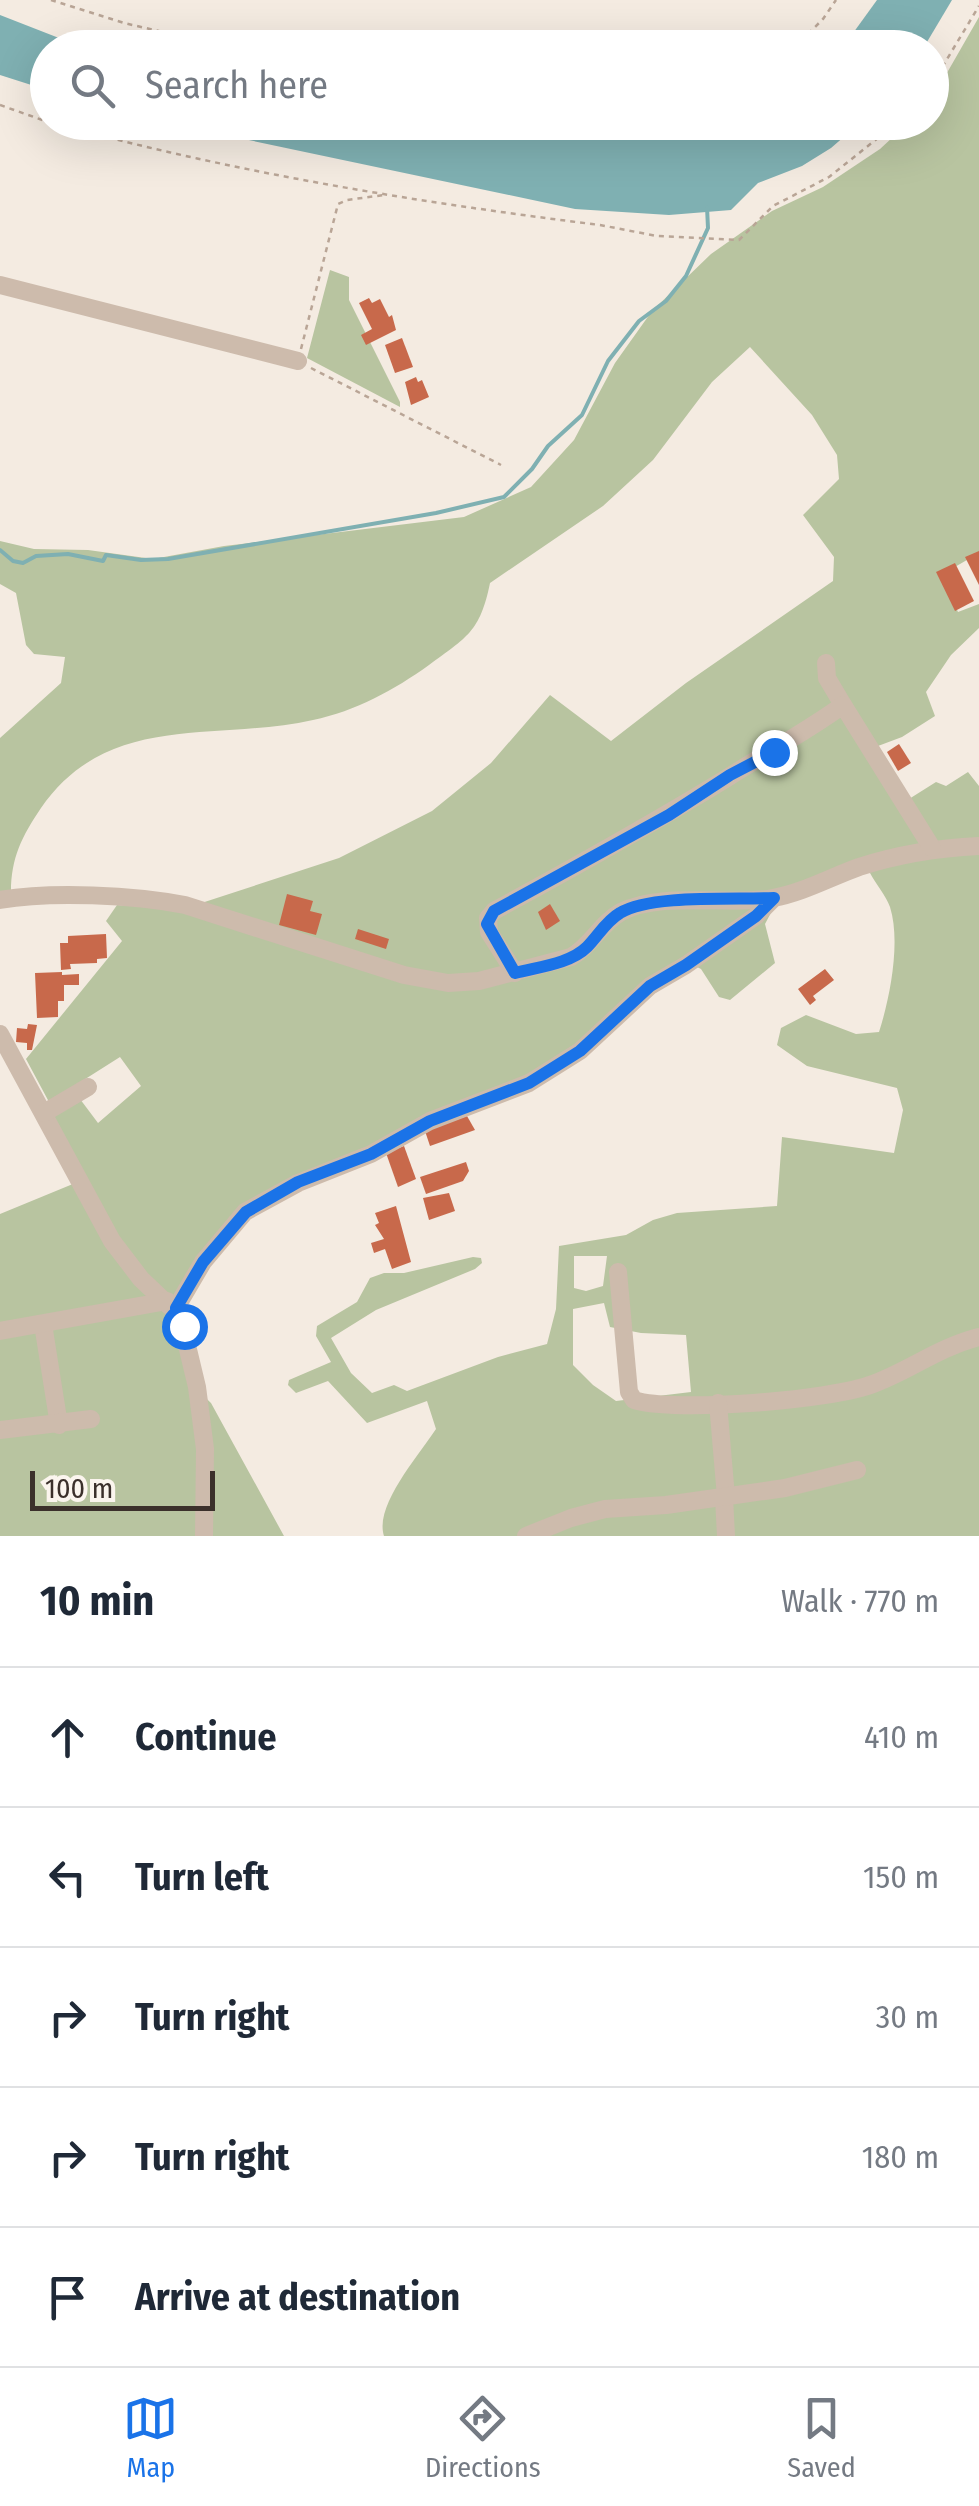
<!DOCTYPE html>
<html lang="en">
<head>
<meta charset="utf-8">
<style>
  :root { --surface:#fff; --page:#f2f2f3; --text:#1f2937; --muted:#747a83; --line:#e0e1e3; --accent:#1a73e8 }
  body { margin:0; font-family:"Fira Sans Condensed",sans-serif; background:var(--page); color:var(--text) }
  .scale { position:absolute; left:30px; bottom:25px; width:185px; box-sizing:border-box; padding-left:10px; border:5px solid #3b302b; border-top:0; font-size:28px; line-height:35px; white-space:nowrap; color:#3b302b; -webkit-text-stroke:8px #fbf5ee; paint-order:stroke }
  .stop { position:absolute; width:30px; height:30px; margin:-22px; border:8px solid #1a73e8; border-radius:50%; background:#fff }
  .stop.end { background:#1a73e8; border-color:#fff; box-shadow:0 2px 10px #0008 }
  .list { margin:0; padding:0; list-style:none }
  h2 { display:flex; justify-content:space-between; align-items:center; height:130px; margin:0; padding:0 40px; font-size:42px }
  h2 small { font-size:32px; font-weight:400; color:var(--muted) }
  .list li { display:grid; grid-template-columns:65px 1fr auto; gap:30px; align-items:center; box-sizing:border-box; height:140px; padding:0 40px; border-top:2px solid var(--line) }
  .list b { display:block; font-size:38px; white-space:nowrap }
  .list em { font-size:32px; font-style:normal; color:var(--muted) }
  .icon { flex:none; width:55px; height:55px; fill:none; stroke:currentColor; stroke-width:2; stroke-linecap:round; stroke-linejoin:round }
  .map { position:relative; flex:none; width:979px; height:1536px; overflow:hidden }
  .search { position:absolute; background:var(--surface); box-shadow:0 10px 40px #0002; left:30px; right:30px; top:30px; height:110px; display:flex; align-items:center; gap:25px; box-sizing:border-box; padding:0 35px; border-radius:55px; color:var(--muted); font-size:38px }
  .sheet { height:830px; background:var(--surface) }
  nav { display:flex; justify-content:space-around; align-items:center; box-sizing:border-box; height:140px; border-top:2px solid var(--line); background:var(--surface); font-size:28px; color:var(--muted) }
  nav a { display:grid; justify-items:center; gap:5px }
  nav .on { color:var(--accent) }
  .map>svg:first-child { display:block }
  .green { fill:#b8c4a0; fill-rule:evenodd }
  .water { fill:#7fb0b2 }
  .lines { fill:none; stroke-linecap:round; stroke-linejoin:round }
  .stream { stroke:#7fb0b2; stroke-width:4 }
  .building { fill:#c8694b }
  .path { stroke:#b9a596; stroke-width:2.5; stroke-dasharray:5 5; stroke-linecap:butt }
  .minor { stroke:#cdbbac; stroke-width:18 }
  .route { stroke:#1a73e8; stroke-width:12 }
</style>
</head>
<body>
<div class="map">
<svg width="979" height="1536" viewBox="0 0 979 1536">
  <rect width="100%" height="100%" fill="#f4ebe1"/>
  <g class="green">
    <path d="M979,17v536l-38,22 17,37 21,-8v24l-28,27 -25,37 9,24 -33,21 -24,9 31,53 27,-17 10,4 22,-14 11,14v750h-595c-10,-30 35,-81 52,-107l-9,-28 -60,22 -39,-42 -32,12 -8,-8 1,-5 42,-18 -15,-26 1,-10 40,-24 13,-24 14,-5h20l69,-16 8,1 1,5 -7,6 -99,41 -45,28 20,35 21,20 22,-8 13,6 91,-34 49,-13 9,-35 3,-63 67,-11 27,-15 24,-7 100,-7 5,-69 112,16 9,-43 -6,-22 -90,-22 -30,-21 4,-17 25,-13 50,19 23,-2c11,-34 22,-90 11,-125 -4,-11 -14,-23 -20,-34l-21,-6 -75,40 -9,17 10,39 -45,37 -11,-3 -18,-28 -6,-3 -170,115 -158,70 -86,33 -105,111 12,86 23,22 73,133h-284v-322l85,-35 -34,-63 29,-17 18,24 43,-37 -21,-29 -71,45 -23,-43 96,-118 -16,-20 11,-16 66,4 156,-51 93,-47 59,-48 59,-68 61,46 75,-58 147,-102 1,-24 -31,-42 36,-36 -2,-24 -25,-40 -62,-68 -38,35 -59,78 -50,46 -113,77c-10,49 -23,54 -61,82 -35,25 -73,46 -116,55 -98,22 -205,-9 -272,88 -19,28 -30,50 -30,84l-11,2v-156l61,-55 4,-26 -31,-3 -8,-9 -10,-52 -16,-9v-43l34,8 54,1 65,9 71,-13 240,-29 67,-30 43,-47 41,-77 37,-52 59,-57 61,-43 51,-24 57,-38 28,-26 24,-1v-23zM574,1256h33l-4,30 -17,5 -12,-3zM604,1303l6,24 31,6 45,2 5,57 -75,9 -23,-16 -20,-20v-56z"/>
    <path d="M330,270l19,7v23l51,102v5l-93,-49z"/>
  </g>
  <g class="water">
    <path d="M877,0h75l-28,47h-81z"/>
    <path d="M0,15l82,32 -34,1 -1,42 -47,-15z"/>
    <path d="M473,123l125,15 93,-3 45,-12h124l-29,25 -29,18 -44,17 -27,27 -62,5 -94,-6 -407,-86z"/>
  </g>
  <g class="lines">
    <path class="stream" d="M0,550l13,11 10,2 13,-7 32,-2 35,7 3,-6 35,5 27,-1 268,-46 68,-16 28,-28 16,-23 34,-31 26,-54 31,-40 27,-20 20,-25 22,-48 -1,-21"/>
  </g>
  <g class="building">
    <path d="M369,298l3,5 8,-4 9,18 3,-2 4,15 -30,15 -5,-10 11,-6 -13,-26z"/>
    <path d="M402,338l11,29 -18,6 -10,-28z"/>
    <path d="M416,377l2,5 4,-2 7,17 -18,8 -6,-23z"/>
    <path d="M979,551v34l-14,-28z"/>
    <path d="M955,563l19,38 -19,10 -19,-39z"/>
    <path d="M899,744l12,19 -13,8 -11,-19z"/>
    <path d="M287,894l26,7 -3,10 12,3 -6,21 -37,-10z"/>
    <path d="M550,904l10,17 -14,9 -8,-18z"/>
    <path d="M358,929l31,10 -3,10 -31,-10z"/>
    <path d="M106,934l1,24 -10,1v4l-27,1 1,5 -10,1 -1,-27h8v-7z"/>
    <path d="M825,969l9,11 -21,16 3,4 -6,5 -12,-16z"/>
    <path d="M62,972v3l17,-1v11h-15v16h-6v16l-21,1 -2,-45z"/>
    <path d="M28,1024l9,1 -5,25h-5v-7l-11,-1 1,-14 10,1z"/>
    <path d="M467,1116l8,14 -45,16 -5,-15z"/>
    <path d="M404,1146l12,33 -18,8 -12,-34z"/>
    <path d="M466,1162l3,9 -6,10 -37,13 -6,-17z"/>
    <path d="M449,1193l6,18 -26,9 -6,-22z"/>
    <path d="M396,1206l15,56 -19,7 -7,-20 -11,4 -3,-10 13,-4 -9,-14 4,-2 -4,-10z"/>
  </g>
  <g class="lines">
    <g class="path">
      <path d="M51,0l73,23 108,25"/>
      <path d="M794,48l29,-29 13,-19"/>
      <path d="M932,84l47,-78"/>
      <path d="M0,105l48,17"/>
      <path d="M50,122c180,50 365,80 550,103l57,11 82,4 34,-34 56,-29 69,-55"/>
      <path d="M301,349l37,-145 9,-4 37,-5"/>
      <path d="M311,368l190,97"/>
    </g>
    <g class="minor">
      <path d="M0,285l298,76"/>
      <path d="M826,663l1,15 16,27"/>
      <path d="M0,900c51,-9 134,-5 185,5l219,70 44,8 31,-2 92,-24c20,-11 30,-34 50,-45 40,-21 109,-6 152,-14 29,-5 58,-21 86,-31 40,-13 78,-19 120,-21"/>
      <path d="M515,973l-26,-41 -1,-14 6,-7c79,-43 156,-86 233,-133 39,-25 79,-46 116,-73l89,143"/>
      <path d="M0,1034l112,207 29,38 39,37 17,71 8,62 -1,87"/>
      <path d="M44,1113l44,-26"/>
      <path d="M618,1272l11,120 5,8c41,13 198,0 239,-16 38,-14 64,-36 106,-47"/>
      <path d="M176,1308l27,-46 42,-50 53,-29 73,-29 59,-33 99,-38 51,-32 70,-65 36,-21 70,-49 18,-18"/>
      <path d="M43,1324l16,101"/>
      <path d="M0,1331l167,-30"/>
      <path d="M718,1403l8,94"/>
      <path d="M0,1430l91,-11"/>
      <path d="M724,1497l2,39"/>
      <path d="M526,1536l45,-18 34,-9 61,-4 119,-17 72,-18"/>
    </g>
  </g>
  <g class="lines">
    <path class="route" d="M184,1326l-8,-18 27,-46 43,-50 52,-30 73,-28 59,-33 99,-38 51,-32 70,-65 36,-21 70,-49 18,-18c-38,2 -123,-4 -154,15 -14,8 -22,23 -33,34 -17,17 -50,20 -72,26l-28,-49 7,-13 175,-96 61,-40 44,-23"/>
  </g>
</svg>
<div class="scale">100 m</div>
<div class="stop" style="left:184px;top:1326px"></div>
<div class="stop end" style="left:774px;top:752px"></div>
<div class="search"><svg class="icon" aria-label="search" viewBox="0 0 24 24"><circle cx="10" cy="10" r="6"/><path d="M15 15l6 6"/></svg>Search here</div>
</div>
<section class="sheet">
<h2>10 min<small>Walk · 770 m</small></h2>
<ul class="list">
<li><svg class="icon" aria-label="ahead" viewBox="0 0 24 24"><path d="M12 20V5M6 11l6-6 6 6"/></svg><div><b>Continue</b></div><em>410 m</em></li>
<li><svg class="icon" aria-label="left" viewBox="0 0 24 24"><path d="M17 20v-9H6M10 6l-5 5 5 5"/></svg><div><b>Turn left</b></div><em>150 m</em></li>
<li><svg class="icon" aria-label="right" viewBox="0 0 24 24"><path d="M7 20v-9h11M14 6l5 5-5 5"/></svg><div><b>Turn right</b></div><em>30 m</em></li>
<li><svg class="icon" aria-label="right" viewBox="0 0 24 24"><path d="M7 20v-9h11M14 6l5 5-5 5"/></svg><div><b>Turn right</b></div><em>180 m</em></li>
<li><svg class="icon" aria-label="arrive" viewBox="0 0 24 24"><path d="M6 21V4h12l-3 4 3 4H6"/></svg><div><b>Arrive at destination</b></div></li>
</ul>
</section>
<nav>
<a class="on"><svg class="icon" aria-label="map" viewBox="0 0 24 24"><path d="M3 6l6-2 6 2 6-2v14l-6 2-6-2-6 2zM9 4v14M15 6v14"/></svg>Map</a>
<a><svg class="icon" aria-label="directions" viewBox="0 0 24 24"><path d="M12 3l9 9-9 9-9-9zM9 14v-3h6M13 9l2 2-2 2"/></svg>Directions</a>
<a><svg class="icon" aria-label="saved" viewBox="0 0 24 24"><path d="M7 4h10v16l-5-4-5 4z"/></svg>Saved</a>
</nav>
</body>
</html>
